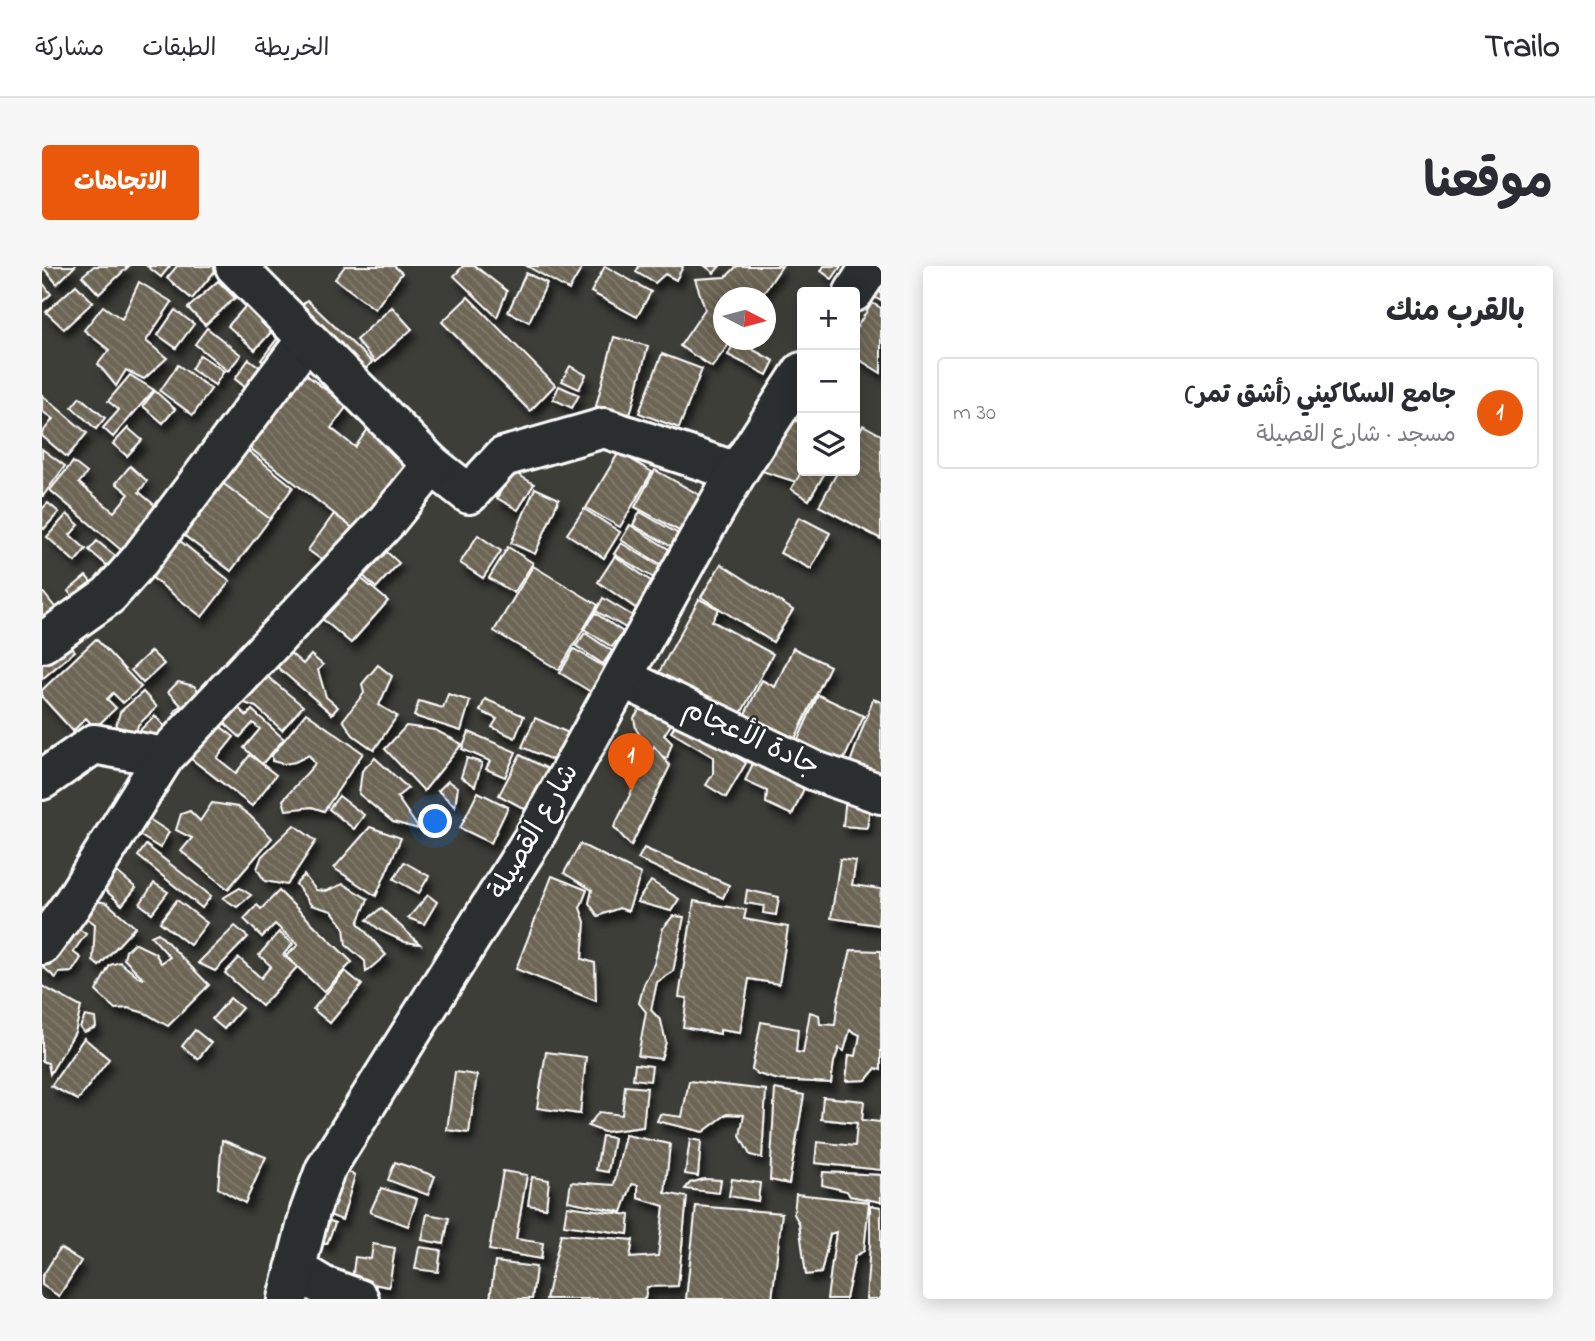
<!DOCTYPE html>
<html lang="ar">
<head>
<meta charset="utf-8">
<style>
  :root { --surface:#fff; --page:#f7f7f7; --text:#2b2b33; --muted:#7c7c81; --line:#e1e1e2; --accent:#ea580c }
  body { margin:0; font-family:"Indie Flower","Playpen Sans Arabic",sans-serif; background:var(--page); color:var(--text); direction:rtl }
  .controls { position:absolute; right:21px; top:21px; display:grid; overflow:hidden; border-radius:7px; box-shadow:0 4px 18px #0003 }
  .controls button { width:63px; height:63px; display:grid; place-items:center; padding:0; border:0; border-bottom:2px solid var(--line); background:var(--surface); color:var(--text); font:35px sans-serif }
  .compass { position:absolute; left:671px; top:21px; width:63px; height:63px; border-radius:50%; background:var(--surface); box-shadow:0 4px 18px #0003; rotate:96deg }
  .you { position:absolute; left:394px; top:556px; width:24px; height:24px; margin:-18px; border:5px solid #fff; border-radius:50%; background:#1a73e8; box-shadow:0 0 0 10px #1a73e833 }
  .badge { display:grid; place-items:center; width:46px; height:46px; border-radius:50%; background:var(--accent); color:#fff; font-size:23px; font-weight:700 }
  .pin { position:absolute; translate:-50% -58px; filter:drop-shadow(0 2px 4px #0008) }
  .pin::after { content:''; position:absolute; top:37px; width:24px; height:21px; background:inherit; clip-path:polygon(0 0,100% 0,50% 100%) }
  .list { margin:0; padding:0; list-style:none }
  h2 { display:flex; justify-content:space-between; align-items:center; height:91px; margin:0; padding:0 28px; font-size:30px }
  h2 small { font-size:23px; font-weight:400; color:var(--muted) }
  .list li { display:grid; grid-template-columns:46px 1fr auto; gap:21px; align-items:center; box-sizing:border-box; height:112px; margin:0 14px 14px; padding:0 14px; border:2px solid var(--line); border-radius:7px }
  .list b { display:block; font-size:26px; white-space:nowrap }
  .list p { margin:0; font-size:23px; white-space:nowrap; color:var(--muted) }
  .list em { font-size:23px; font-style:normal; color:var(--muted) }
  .icon { flex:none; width:38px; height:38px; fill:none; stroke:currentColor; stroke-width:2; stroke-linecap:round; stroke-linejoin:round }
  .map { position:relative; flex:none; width:839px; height:1033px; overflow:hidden; direction:ltr; border-radius:7px }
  header { display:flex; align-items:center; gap:42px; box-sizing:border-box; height:98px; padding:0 35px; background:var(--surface); border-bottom:2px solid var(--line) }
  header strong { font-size:33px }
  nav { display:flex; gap:38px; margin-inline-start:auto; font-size:24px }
  .intro { display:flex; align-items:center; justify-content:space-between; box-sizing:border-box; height:168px; padding:0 42px }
  h1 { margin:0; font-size:49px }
  .button { padding:18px 32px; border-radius:7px; background:var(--accent); color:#fff; font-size:24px; font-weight:700 }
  main { display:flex; gap:42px; padding:0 42px }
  aside { flex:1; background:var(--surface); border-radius:7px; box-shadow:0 4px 18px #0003 }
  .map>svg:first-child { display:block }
  .building { fill:url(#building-back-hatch); stroke:#fff; stroke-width:2; filter:url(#shadow) }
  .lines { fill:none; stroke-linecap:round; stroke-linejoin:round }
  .minor-casing { stroke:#fff; stroke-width:44 }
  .minor { stroke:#2a2d2e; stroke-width:38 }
  .labels { text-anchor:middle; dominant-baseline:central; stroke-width:5; stroke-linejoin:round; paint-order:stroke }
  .street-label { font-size:28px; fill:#fff; stroke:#2a2d2e }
</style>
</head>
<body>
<header>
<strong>Trailo</strong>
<nav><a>الخريطة</a><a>الطبقات</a><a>مشاركة</a></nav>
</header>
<div class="intro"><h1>موقعنا</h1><a class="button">الاتجاهات</a></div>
<main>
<aside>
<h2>بالقرب منك<small></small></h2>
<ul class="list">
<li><span class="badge">1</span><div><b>جامع السكاكيني (أشق تمر)</b><p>مسجد · شارع القصيلة</p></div><em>30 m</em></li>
</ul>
</aside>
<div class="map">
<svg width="839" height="1033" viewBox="0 0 839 1033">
  <defs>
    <pattern id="building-back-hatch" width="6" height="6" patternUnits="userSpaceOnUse" patternTransform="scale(1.75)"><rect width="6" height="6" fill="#6c6554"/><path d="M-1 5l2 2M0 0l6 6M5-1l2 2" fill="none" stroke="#827c6e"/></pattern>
    <filter id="shadow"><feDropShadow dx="4.5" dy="8" stdDeviation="3.5" flood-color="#0009"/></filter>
  </defs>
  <rect width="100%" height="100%" fill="#3e3e39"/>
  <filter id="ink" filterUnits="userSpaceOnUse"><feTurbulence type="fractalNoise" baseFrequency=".0143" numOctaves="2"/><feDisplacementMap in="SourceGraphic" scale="14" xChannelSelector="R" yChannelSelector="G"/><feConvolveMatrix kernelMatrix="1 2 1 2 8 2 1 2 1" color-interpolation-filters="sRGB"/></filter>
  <g filter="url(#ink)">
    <g class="building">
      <path d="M0,0h33l-18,18z"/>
      <path d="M52,0h35l-30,28 -17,-18z"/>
      <path d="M105,0h23l-9,11z"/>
      <path d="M135,0h42l-27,33 -25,-21z"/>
      <path d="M303,0h49l8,7 -27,36 -40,-30z"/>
      <path d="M421,0h12l32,25 -10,26 -43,-41z"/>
      <path d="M485,0h56l-14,24z"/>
      <path d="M563,0l46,26 -14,25 -46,-25z"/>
      <path d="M597,0h43l1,1 -7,13 -11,-6 -10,9 -19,-11z"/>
      <path d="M663,0h15l-6,7z"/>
      <path d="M695,0h45l-22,32h-36v42h8l-20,27 -32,-21 25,-37 -10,-30 31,-2z"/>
      <path d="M782,0h17l-9,13 -11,-8z"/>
      <path d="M484,7l21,10 -18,39 -21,-10z"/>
      <path d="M839,12v23l-10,-6z"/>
      <path d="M176,15l17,17 -30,27 -17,-17z"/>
      <path d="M0,16l9,12 -9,8z"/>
      <path d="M97,16l33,20 -26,39 21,17 -23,21 -18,-9 -10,16 -18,-22 11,-14 -25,-20 19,-24 19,13z"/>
      <path d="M34,19l17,17 -29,27 -18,-17z"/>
      <path d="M426,31l87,88 -25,26 -88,-89z"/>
      <path d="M211,32l27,24 -25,28 -27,-24z"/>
      <path d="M265,34l65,62 -15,17 -65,-63z"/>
      <path d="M830,37l9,5v65l-26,-16v-27z"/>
      <path d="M350,41l20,22 -37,33 -19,-22z"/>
      <path d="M133,44l19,14 -18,24 -18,-13z"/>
      <path d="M165,62l34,27 -13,16 -33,-27z"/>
      <path d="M238,69l15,11 -20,25 -14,-11z"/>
      <path d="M572,71l34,9 -18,69 -34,-9z"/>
      <path d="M693,74l39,21 -7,14 -39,-20z"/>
      <path d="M620,88l40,15 -23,59 -40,-15z"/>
      <path d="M158,89l24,16 -9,14 -24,-16z"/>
      <path d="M207,93l21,16 -15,20 -20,-16z"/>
      <path d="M136,99l33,24 -18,26 -33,-24z"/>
      <path d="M253,100l52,40 -16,22 24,19 18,-25 44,44 -58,67 -118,-92z"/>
      <path d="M528,100l16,9 -7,14 -17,-8z"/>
      <path d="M88,109l24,15 -41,47 -10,-9 16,-18 -11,-9z"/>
      <path d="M517,120l20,9 -7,13 -19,-9z"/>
      <path d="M113,125l20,18 -12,14 -20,-17z"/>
      <path d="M0,129l45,38 -20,24 -25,-21v-3l11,-14 -11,-8z"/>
      <path d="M38,131l25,21 -9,11 -24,-22z"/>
      <path d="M749,153l11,4v48h19l-9,16 -50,-16z"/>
      <path d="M821,159l18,10v104l-62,-33 19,-35h17v-31z"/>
      <path d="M86,162l14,12 -15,16 -14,-12z"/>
      <path d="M198,178l53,43 -23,32 -57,-42z"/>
      <path d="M0,183l23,17 -22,30h-1z"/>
      <path d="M577,186l33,20 -32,55 -34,-19z"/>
      <path d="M31,196l14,11 -8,10 35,29 15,-18 -13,-11 14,-17 17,15 -8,11 19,16 -25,52 -83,-70z"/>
      <path d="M613,204l48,27 -20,36 -48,-26z"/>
      <path d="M470,205l22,13 -16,26 -21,-12z"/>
      <path d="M760,205h24l-17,29 -18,-11z"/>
      <path d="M170,209l58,44 -39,52 -58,-44z"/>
      <path d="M493,222l24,11 -24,55 -24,-11z"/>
      <path d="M6,237l11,9 -15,17 -2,-2v-18z"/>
      <path d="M542,243l36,23 -16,26 -37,-24z"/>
      <path d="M598,246l42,24 -8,12 -41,-23z"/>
      <path d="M25,248l12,11 -9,10 16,14 -11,13 -28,-25z"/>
      <path d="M292,248l25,19 -26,35 -25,-18z"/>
      <path d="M757,251l31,16 -19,36 -31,-16z"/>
      <path d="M588,259l45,28 -8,15 -46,-28z"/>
      <path d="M436,269l23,16 -18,27 -23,-15z"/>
      <path d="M132,270l56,45 -28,36 -57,-45z"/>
      <path d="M55,275l28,23 -8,10 -28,-24z"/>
      <path d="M579,277l40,24 -7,11 -40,-24z"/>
      <path d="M337,279l20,18 -23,25 -20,-19z"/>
      <path d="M466,281l25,16 -19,30 -25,-15z"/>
      <path d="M573,290l40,28 -18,25 -39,-27z"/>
      <path d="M679,298l72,46 -20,32 -72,-45z"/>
      <path d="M491,300l65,39 -39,65 -65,-39z"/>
      <path d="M308,303l38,32 -37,42 -38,-32z"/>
      <path d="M44,310l11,13 -17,16 -12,-14z"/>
      <path d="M0,325l16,20 -16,27v-19l3,-2 -3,-3z"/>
      <path d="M561,332l30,18 -7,12 -30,-17z"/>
      <path d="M657,333l20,10 -7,12 61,33 -35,65 -81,-43z"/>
      <path d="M553,347l28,19 -11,15 -28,-18z"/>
      <path d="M19,367l14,18 -33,28v-29z"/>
      <path d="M543,367l27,18 -9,13 -27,-18z"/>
      <path d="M54,373l45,48 -18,16 -10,-10 -6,6 9,9 -21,20 -9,-10 -13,13 -31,-34v-7z"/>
      <path d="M751,382l37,18 -39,81 -50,-25 21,-42 13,7z"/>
      <path d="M532,383l32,19 -15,24 -31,-19z"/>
      <path d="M109,385l13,13 -21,19 -12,-13z"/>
      <path d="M247,386l14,12 8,-9 12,10 -5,5 8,27 12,10 -6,7 -56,-48z"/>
      <path d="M336,399l14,11 -13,29 18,11 -23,34 -21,-15 -10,-15 21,-27 -2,-9z"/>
      <path d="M221,407l40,33 -21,24 -26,-23 -17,-6z"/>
      <path d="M136,416l16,4 14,15 -24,22 -10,-11 7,-7 -13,-13z"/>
      <path d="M101,426l14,15 -19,18 -3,11 -20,-6 5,-18z"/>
      <path d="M610,426l28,19 -16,24 8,8 -5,15 -17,-6 -14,-23 -2,-11z"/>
      <path d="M406,428l22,7 -9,30 -47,-15 5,-15 24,7z"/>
      <path d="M776,429l46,21 -24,52 -45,-22z"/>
      <path d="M443,433l39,17 -9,22 -23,-11 5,-8 -17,-8z"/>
      <path d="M831,433l8,3v72l-31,-11z"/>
      <path d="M194,440l11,10 5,-6 32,29 -22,25 -18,-16 16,-19 -7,-6 -13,14 -17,-15z"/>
      <path d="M641,446l44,26 -5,10 24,15 -20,34 -20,-12 7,-11v-17l-42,-25z"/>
      <path d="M264,447l57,40 -39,58 -12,-4 -26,3 -3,-10 32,-36 -6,-9 -14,7 -11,2 -12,-3v-6z"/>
      <path d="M113,450l13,14 -18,16 -12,-14z"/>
      <path d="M493,452l36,16 -12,29 -37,-16z"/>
      <path d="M170,454l22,17 -17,21 19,15 14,-18 26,20 -24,31 -67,-52z"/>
      <path d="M364,460l29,4 27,14 -38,47 -39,-42z"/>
      <path d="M427,466l47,20 -11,25 -19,-8 4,-8 -28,-12z"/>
      <path d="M612,480l16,20 -39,80 -17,-19z"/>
      <path d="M717,484l52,23 -19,42 -26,-12 1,-12 -22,-10z"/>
      <path d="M478,489l32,16 -22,41 -31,-17z"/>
      <path d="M333,492l33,30 -11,9 22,32 -26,-7 -34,-28 3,-23z"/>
      <path d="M425,492l15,5 -7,23 -14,-9z"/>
      <path d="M406,515l10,6 -3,19 -17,-15z"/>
      <path d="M436,526l30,15 -17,36 -31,-15z"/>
      <path d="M297,530l25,19 -10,14 -25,-20z"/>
      <path d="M804,530l25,3 -4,29 -24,-2z"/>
      <path d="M170,537l26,4 11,8 23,23 -44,51 -47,-38 11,-13 -16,-8 5,-16 9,-3 10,10z"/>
      <path d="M101,549l26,17 -9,16 -27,-17z"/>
      <path d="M252,559l22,16 -29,44 -22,-4 -8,-12 5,-13z"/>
      <path d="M328,561l31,11 -25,58 -42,-28z"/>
      <path d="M538,578l61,30 -13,37 -9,-3 -21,8 -9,-13 3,-13 -28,-17z"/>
      <path d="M104,579l65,51 -9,12 -64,-52z"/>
      <path d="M602,582l85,37 -6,13 -85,-39z"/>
      <path d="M798,593l16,2 -4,24 29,4 -3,36 -47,-7z"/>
      <path d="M362,596l25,14 -10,17 -25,-14z"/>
      <path d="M67,599l27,23 -14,17 -27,-24z"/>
      <path d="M262,609l12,15 10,1 17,-7 25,15 -10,24 28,32 -20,17 -1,-11 -19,-16 -2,-18 -12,-16 -21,-6 -15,-21z"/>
      <path d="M510,610l35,14 -7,18 5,14 -3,37 13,4 1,38 -80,-32z"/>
      <path d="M609,615l28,18 -8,12 -34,-9z"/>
      <path d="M112,617l14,9 -16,21 -12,-9z"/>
      <path d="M198,622l11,7 -14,12 -14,-9z"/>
      <path d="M705,624l32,7 -3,18 -13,-2 1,-7 -19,-3z"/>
      <path d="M237,625l73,71 -28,30 -38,-36 12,-11 -23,-21 -13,13 -18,-18 13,-14 4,4z"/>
      <path d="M386,629l9,7 -13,22 -16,-6z"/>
      <path d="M50,634l15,3 28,24 -36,39 -6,-5 2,-37 -7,-5z"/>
      <path d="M135,634l30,23 -17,22 -30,-23z"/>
      <path d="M652,635l52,9 -2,9 44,8 -9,57 -30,-5 -9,54 -20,-3v4l-37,-7 4,-29 -8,-1z"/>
      <path d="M339,642l39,36 -15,-2 -24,-11 -14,-11z"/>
      <path d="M631,650l11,1 -11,55 -16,10 -6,28 10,11 5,21 -5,17 -23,-3 8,-44 -7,-9 5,-19 10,-20 9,-36z"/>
      <path d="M30,658l14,10 -13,18 8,6 -9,14 -13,1 -3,5 -14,-12z"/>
      <path d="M193,660l13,11 -33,34 -17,-8z"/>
      <path d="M237,666l14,12 -10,11 14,12 -35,39 -37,-33 14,-15 22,20 10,-12 -12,-11z"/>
      <path d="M116,667l51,52 -41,41 -23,-13 -17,-5 -13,1 -19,-18 14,-26 10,-3 18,15 6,2 -20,-20 2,-8 8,-8 21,10 6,10 9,-6 -19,-21z"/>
      <path d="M809,684l30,1v119l-5,-2 -10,12 -20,1 3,-26 7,1 4,-21 -10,-5 -6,21 -5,-3 -5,14 -3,21 -52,-3 -21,-6 -6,-5 9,-47 37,7 -2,23 7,1 7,-41 9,3 1,9 15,1 3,-25z"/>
      <path d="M303,705l17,14 -32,38 -17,-14z"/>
      <path d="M0,720l39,21 -6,25 -25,42 -2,-11 -6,-2z"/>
      <path d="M188,732l12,10 -18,21 -12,-10z"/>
      <path d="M43,750l10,2 1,9 -12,5 -4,-5z"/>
      <path d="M153,764l16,13 -13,16 -16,-13z"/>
      <path d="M42,772l25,21 -31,41 -27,-14z"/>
      <path d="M504,786l40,5 -6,57 -43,-6z"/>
      <path d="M593,798l17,2 -2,15 -17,-2z"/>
      <path d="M413,806l22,3 -8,58 -22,-3z"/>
      <path d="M647,815l77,9 -4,68 -12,-3 -10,-19 4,-21 -17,-1 -24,18 -46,-11 3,-7 22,3z"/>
      <path d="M583,820l22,2 -4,39 -39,5 -16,-6 11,-14 23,3z"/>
      <path d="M733,823l29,6 -15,89 -19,-4z"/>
      <path d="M781,831l41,4 -2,19 18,2 1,-7v55l-66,-7 2,-21 38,4 2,-23 -36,-4z"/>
      <path d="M583,869l45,9 -5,49 22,4 -9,89 -31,1 -2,12h-99l15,-65 72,6 -3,18 28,-2 6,-50 -26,-8v-13l-6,-1 -10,28 -54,-11 3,-19 43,3z"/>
      <path d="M560,870l12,2 -6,34 -12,-2z"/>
      <path d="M648,873l11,2 -3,35 -13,-2z"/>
      <path d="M180,874l44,17 -21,46 -27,-15z"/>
      <path d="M353,896l40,14 -7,19 -40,-15z"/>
      <path d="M291,899l22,10 -13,45 -28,-11z"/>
      <path d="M461,905l24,4 -11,64 27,4 -2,16 -52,-9z"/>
      <path d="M781,906l58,3v27l-31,-6 -3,-5 -25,-6z"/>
      <path d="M490,911l17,3 -3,28 -18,-3z"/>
      <path d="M662,913l17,1 -2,13 -34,-4 5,-6z"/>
      <path d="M690,913l28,4 -2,18 -29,-5z"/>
      <path d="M339,922l36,11 -9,27 -38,-14z"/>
      <path d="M754,928l73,8 -5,49 -9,5 -9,43h-19l9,-67 -6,2 -9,39 -15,2 -7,-52 -5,-9z"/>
      <path d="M828,939l11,2v92h-15l4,-54z"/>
      <path d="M525,940l63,9 -2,19 -64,-9z"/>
      <path d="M654,940l86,7 -10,86h-86z"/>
      <path d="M385,948l22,4 -5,26 -22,-4z"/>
      <path d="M277,950l16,7 -8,21h-6z"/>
      <path d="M331,978l22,4 -6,39 -37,-7 3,-23 16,2z"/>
      <path d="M377,981l22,3 -3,22 -23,-3z"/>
      <path d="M18,982l21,13 -22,35 -17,-11v-8z"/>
      <path d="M453,996l41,5 -4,32h-42z"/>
    </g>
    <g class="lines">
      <defs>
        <g id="minor">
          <path d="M812,26l17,-26"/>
          <path d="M390,199l37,29 34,-37 101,-29 133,44"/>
          <path d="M0,377l67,-48 30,-34 167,-221"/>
          <path d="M581,412l192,93 66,23"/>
          <path d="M0,514l52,-36 70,13"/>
          <path d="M0,679l30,-41 92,-147 222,-235 46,-57 -197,-199"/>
          <path d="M253,1003l28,17 36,13"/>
          <path d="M246,1033l22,-88 15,-41 209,-333 170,-308 33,-57 65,-100"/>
        </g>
      </defs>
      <use href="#minor" class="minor-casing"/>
      <use href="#minor" class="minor"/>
    </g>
  </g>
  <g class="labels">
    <g class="street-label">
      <text transform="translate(709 473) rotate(25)">جادة الأعجام</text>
      <text transform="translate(493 566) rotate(-60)">شارع القصيلة</text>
    </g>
  </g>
</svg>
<div class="controls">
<button>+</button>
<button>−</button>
<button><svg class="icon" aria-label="layers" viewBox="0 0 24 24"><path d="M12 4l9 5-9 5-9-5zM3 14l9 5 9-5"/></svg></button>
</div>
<svg class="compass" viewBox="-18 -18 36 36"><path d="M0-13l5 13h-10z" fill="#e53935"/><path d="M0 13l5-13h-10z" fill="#7c7c81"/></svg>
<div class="you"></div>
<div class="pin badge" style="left:589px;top:525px">1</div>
</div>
</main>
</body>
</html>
